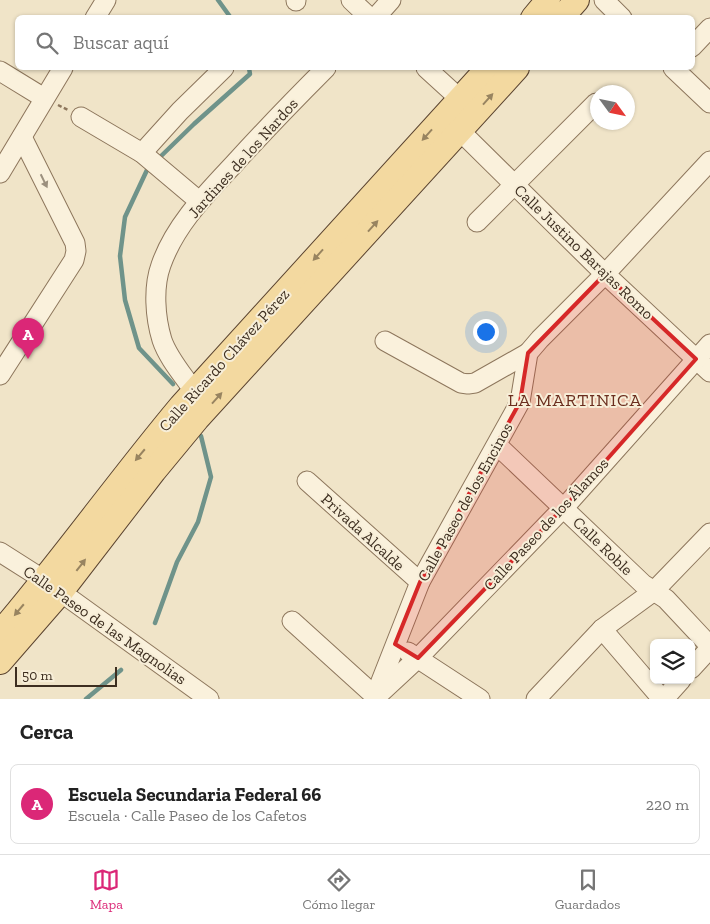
<!DOCTYPE html>
<html lang="es">
<head>
<meta charset="utf-8">
<style>
  :root { --surface:#fff; --page:#f6f6f6; --text:#222; --muted:#767676; --line:#e0e0e0; --accent:#db2777 }
  body { margin:0; font-family:"Zilla Slab",serif; background:var(--page); color:var(--text) }
  .controls { position:absolute; right:15px; bottom:15px; display:grid; overflow:hidden; border-radius:8px; box-shadow:0 1px 4px #0004 }
  .controls button { width:45px; height:45px; display:grid; place-items:center; padding:0; border:0; border-bottom:1px solid var(--line); background:var(--surface); color:var(--text); font:25px sans-serif }
  .compass { position:absolute; left:590px; top:85px; width:45px; height:45px; border-radius:50%; background:var(--surface); box-shadow:0 1px 4px #0004; rotate:123deg }
  .scale { position:absolute; left:15px; bottom:12px; width:102px; box-sizing:border-box; padding-left:5px; border:2px solid #3d2e20; border-top:0; font-size:14px; line-height:18px; white-space:nowrap; color:#3d2e20; -webkit-text-stroke:4px #f7eed8; paint-order:stroke }
  .you { position:absolute; left:485px; top:331px; width:18px; height:18px; margin:-12px; border:4px solid #fff; border-radius:50%; background:#1a73e8; box-shadow:0 0 0 8px #1a73e833 }
  .badge { display:grid; place-items:center; width:32px; height:32px; border-radius:50%; background:var(--accent); color:#fff; font-size:16px; font-weight:700 }
  .pin { position:absolute; translate:-50% -41px; filter:drop-shadow(0 1px 2px #0008) }
  .pin::after { content:''; position:absolute; top:26px; width:18px; height:15px; background:inherit; clip-path:polygon(0 0,100% 0,50% 100%) }
  .list { margin:0; padding:0; list-style:none }
  h2 { display:flex; justify-content:space-between; align-items:center; height:65px; margin:0; padding:0 20px; font-size:21px }
  h2 small { font-size:16px; font-weight:400; color:var(--muted) }
  .list li { display:grid; grid-template-columns:32px 1fr auto; gap:15px; align-items:center; box-sizing:border-box; height:80px; margin:0 10px 10px; padding:0 10px; border:1px solid var(--line); border-radius:8px }
  .list b { display:block; font-size:19px; white-space:nowrap }
  .list p { margin:0; font-size:16px; white-space:nowrap; color:var(--muted) }
  .list em { font-size:16px; font-style:normal; color:var(--muted) }
  .icon { flex:none; width:28px; height:28px; fill:none; stroke:currentColor; stroke-width:2; stroke-linecap:round; stroke-linejoin:round }
  .map { position:relative; flex:none; width:710px; height:699px; overflow:hidden }
  .search { position:absolute; background:var(--surface); box-shadow:0 1px 4px #0004; left:15px; right:15px; top:15px; height:55px; display:flex; align-items:center; gap:12px; box-sizing:border-box; padding:0 18px; border-radius:8px; color:var(--muted); font-size:19px }
  .sheet { height:155px; background:var(--surface) }
  nav { display:flex; justify-content:space-around; align-items:center; box-sizing:border-box; height:70px; border-top:1px solid var(--line); background:var(--surface); font-size:14px; color:var(--muted) }
  nav a { display:grid; justify-items:center; gap:2px }
  nav .on { color:var(--accent) }
  .map>svg:first-child { display:block }
  .lines { fill:none; stroke-linecap:round; stroke-linejoin:round }
  .stream { stroke:#6f938a; stroke-width:4.5 }
  .minor-casing { stroke:#8d765c; stroke-width:21 }
  .major-casing { stroke:#5b4430; stroke-width:26 }
  .path { stroke:#8d765c; stroke-width:2.5; stroke-dasharray:4 2.5; stroke-linecap:butt }
  .minor { stroke:#faf1dc; stroke-width:19 }
  .major { stroke:#f3d9a0; stroke-width:24 }
  .oneway { fill:#988460 }
  .oneway2 { fill:#9c907e }
  .marked { fill:#d62828; fill-opacity:0.2; stroke:#d62828; stroke-width:4; stroke-linejoin:round }
  .labels { text-anchor:middle; dominant-baseline:central; stroke-width:4; stroke-linejoin:round; paint-order:stroke }
  .street-label { font-size:16px; fill:#3d2e20; stroke:#f7eed8 }
  .neighbourhood-label { font-size:18px; letter-spacing:1px; fill:#6b2e1e; stroke:#f7eed8 }
</style>
</head>
<body>
<div class="map">
<svg width="710" height="699" viewBox="0 0 710 699">
  <rect width="100%" height="100%" fill="#f0e4c8"/>
  <g class="lines">
    <g class="stream">
      <path d="M218,0l13,18"/>
      <path d="M157,160l37,-36 56,-50 -1,-6"/>
      <path d="M151,166l-4,4 -22,47 -5,39 5,44 14,48 34,36"/>
      <path d="M155,623l22,-61 21,-40 13,-45 -10,-41"/>
      <path d="M86,699l35,-29"/>
    </g>
    <defs>
      <g id="minor">
        <path d="M351,0l19,18"/>
        <path d="M604,0l18,18"/>
        <path d="M296,1v-1"/>
        <path d="M95,18l11,-18"/>
        <path d="M375,18l16,-18"/>
        <path d="M692,47l18,-19"/>
        <path d="M426,68l34,31"/>
        <path d="M673,68l37,35"/>
        <path d="M0,71l44,27"/>
        <path d="M81,117l61,36 57,48"/>
        <path d="M460,131l145,143 105,98"/>
        <path d="M142,153l38,-42 44,-43"/>
        <path d="M0,173l63,-105"/>
        <path d="M477,222l119,-119"/>
        <path d="M385,341l76,42 7,1 7,-1 53,-30"/>
        <path d="M0,375l74,-115 2,-9 -1,-8 -53,-106"/>
        <path d="M194,391c-11,-16 -26,-33 -32,-51 -7,-23 -9,-53 -1,-75 14,-40 45,-71 73,-101 30,-33 61,-65 92,-96"/>
        <path d="M497,445l146,139 23,15 44,47"/>
        <path d="M307,481l113,101"/>
        <path d="M0,552l44,28 165,119"/>
        <path d="M292,621l84,76 42,-39 152,-157 140,-157"/>
        <path d="M602,629l60,70"/>
        <path d="M408,652l72,47"/>
        <path d="M691,669l19,-21"/>
        <path d="M374,699l46,-117 100,-180 8,-49 12,-14 65,-65 105,-113"/>
        <path d="M536,699l66,-70 52,-38 56,-58"/>
        <path d="M664,699l17,-19"/>
      </g>
      <g id="major">
        <path d="M533,18l15,-18"/>
        <path d="M561,18l16,-18"/>
        <path d="M0,633c63,-74 119,-153 181,-227l307,-338"/>
        <path d="M0,662l60,-69 94,-122 43,-52 320,-351"/>
      </g>
    </defs>
    <use href="#minor" class="minor-casing"/>
    <use href="#major" class="major-casing"/>
    <path class="path" d="M58,105l10,5"/>
    <use href="#minor" class="minor"/>
    <use href="#major" class="major"/>
  </g>
  <defs><path id="oneway-solid" d="M-6-.8H1V-3.2L6.5 0L1 3.2V.8H-6Z" transform="scale(1.25)"/></defs>
  <g class="oneway">
    <use href="#oneway-solid" transform="translate(488 99) rotate(-48)"/>
    <use href="#oneway-solid" transform="translate(427 135) rotate(132)"/>
    <use href="#oneway-solid" transform="translate(373 226) rotate(-48)"/>
    <use href="#oneway-solid" transform="translate(318 255) rotate(132)"/>
    <use href="#oneway-solid" transform="translate(217 398) rotate(-48)"/>
    <use href="#oneway-solid" transform="translate(140 455) rotate(130)"/>
    <use href="#oneway-solid" transform="translate(81 565) rotate(-52)"/>
    <use href="#oneway-solid" transform="translate(19 610) rotate(130)"/>
  </g>
  <use class="oneway2" href="#oneway-solid" transform="translate(44 181) rotate(64)"/>
  <path class="marked" d="M605,274l91,85 -126,142 -152,157 -23,-14 25,-62 100,-180 8,-49z"/>
  <g class="labels">
    <g class="street-label">
      <text transform="translate(243 158) rotate(-48)">Jardines de los Nardos</text>
      <text transform="translate(584 252) rotate(44)">Calle Justino Barajas Romo</text>
      <text transform="translate(224 360) rotate(-48)">Calle Ricardo Chávez Pérez</text>
      <text transform="translate(465 502) rotate(-61)">Calle Paseo de los Encinos</text>
      <text transform="translate(546 524) rotate(-47)">Calle Paseo de los Álamos</text>
      <text transform="translate(363 532) rotate(42)">Privada Alcalde</text>
      <text transform="translate(603 546) rotate(44)">Calle Roble</text>
      <text transform="translate(105 625) rotate(35)">Calle Paseo de las Magnolias</text>
    </g>
    <g class="neighbourhood-label">
      <text x="575" y="400">LA MARTINICA</text>
    </g>
  </g>
</svg>
<div class="controls">
<button><svg class="icon" aria-label="layers" viewBox="0 0 24 24"><path d="M12 4l9 5-9 5-9-5zM3 14l9 5 9-5"/></svg></button>
</div>
<svg class="compass" viewBox="-18 -18 36 36"><path d="M0-13l5 13h-10z" fill="#e53935"/><path d="M0 13l5-13h-10z" fill="#767676"/></svg>
<div class="scale">50 m</div>
<div class="you"></div>
<div class="pin badge" style="left:28px;top:359px">A</div>
<div class="search"><svg class="icon" aria-label="search" viewBox="0 0 24 24"><circle cx="10" cy="10" r="6"/><path d="M15 15l6 6"/></svg>Buscar aquí</div>
</div>
<section class="sheet">
<h2>Cerca<small></small></h2>
<ul class="list">
<li><span class="badge">A</span><div><b>Escuela Secundaria Federal 66</b><p>Escuela · Calle Paseo de los Cafetos</p></div><em>220 m</em></li>
</ul>
</section>
<nav>
<a class="on"><svg class="icon" aria-label="map" viewBox="0 0 24 24"><path d="M3 6l6-2 6 2 6-2v14l-6 2-6-2-6 2zM9 4v14M15 6v14"/></svg>Mapa</a>
<a><svg class="icon" aria-label="directions" viewBox="0 0 24 24"><path d="M12 3l9 9-9 9-9-9zM9 14v-3h6M13 9l2 2-2 2"/></svg>Cómo llegar</a>
<a><svg class="icon" aria-label="saved" viewBox="0 0 24 24"><path d="M7 4h10v16l-5-4-5 4z"/></svg>Guardados</a>
</nav>
</body>
</html>
